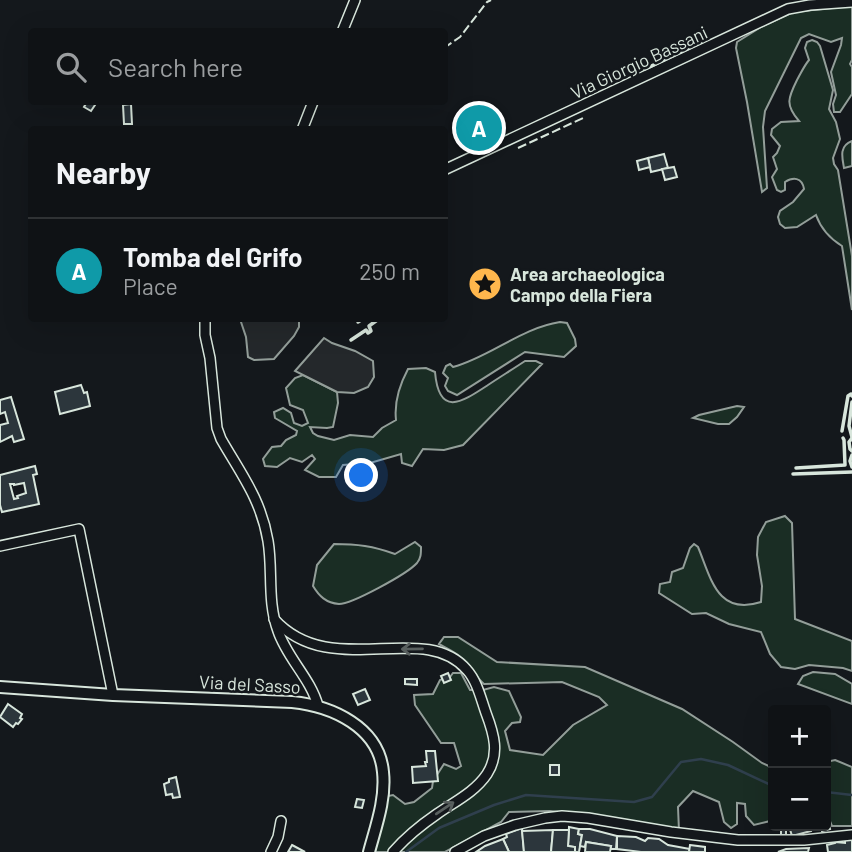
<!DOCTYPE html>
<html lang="en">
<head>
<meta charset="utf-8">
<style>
  :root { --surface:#0f1215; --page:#181b1e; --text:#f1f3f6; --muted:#9b9ea0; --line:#2f3234; --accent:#7c3aed }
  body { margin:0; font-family:Barlow,sans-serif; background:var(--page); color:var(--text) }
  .controls { position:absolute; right:21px; bottom:21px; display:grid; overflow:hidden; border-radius:7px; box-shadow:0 7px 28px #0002 }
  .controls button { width:63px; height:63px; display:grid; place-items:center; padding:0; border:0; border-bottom:2px solid var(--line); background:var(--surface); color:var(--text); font:35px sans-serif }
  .you { position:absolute; left:362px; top:476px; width:24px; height:24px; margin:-18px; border:5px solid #fff; border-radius:50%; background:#1a73e8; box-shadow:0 0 0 10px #1a73e833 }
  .badge { display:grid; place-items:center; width:46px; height:46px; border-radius:50%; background:var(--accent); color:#fff; font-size:23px; font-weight:700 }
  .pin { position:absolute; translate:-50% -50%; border:4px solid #fff; box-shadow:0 2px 7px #0006 }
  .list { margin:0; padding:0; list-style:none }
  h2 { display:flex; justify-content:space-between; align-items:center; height:91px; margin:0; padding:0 28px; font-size:30px }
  h2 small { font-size:23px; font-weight:400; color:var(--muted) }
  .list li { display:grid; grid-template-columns:46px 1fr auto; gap:21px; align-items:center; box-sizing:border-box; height:105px; padding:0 28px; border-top:2px solid var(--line) }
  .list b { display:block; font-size:26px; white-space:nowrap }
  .list p { margin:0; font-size:23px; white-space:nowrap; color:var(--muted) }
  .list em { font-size:23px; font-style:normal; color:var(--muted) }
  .icon { flex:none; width:38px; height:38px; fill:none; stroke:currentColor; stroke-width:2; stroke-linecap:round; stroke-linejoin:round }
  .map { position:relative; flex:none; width:852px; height:852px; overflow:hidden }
  .search { position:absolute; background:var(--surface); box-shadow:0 7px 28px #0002; left:28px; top:28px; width:420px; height:77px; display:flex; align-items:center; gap:18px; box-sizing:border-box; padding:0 24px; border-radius:7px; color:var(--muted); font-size:26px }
  .panel { position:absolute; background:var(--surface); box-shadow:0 7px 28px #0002; left:28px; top:126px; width:420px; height:196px; border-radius:7px }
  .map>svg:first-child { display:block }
  .green { fill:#1a2d24; stroke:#939e99; stroke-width:2 }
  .parking { fill:#24282b; stroke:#939e99; stroke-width:2 }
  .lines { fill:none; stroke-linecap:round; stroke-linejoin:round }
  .stream { stroke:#2f3f4d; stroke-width:2.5 }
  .building { fill:#2c363c; stroke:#d8e6dc; stroke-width:2; fill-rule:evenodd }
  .minor-casing { stroke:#d8e6dc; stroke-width:12 }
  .tertiary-casing { stroke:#d8e6dc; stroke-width:14 }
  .minor { stroke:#14181c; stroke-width:9 }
  .tertiary { stroke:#14181c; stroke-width:10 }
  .fence { stroke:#d8e6dc; stroke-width:2; stroke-dasharray:9 3.5; stroke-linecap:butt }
  .wall { stroke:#d8e6dc; stroke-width:3.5 }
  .oneway { stroke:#59605f }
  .labels { text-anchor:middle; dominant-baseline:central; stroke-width:5; stroke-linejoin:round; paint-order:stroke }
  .street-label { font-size:18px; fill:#d8e6dc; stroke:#14181c }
  .poi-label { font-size:18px; font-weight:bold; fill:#d8e6dc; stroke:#14181c; text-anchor:start }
</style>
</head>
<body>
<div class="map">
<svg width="852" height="852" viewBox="0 0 852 852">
  <rect width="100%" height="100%" fill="#14181c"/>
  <g class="green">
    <path d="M852,6v54l-2,4 2,3v27l-12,18h-6l-1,-8 3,-9 -5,-23 10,-27 1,-7 -11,4 -22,-8 -8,4 -36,73 -2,16 4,61 -5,4 -15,-90 -11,-54 1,-6 24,-15 32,-15z"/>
    <path d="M812,40l5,2 3,4 13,44 -4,19 7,13 4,17 -7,19 1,6 4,6 14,86v54l-10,-64c-13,-8 -21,-17 -26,-31l-19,12 -12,1 -5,-4 -2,-7 2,-6 13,-9 11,-13c-2,-12 -11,-12 -19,-7v8l-4,2 -4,-2 -5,-13 5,-8 -4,-12 4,-4 3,-7 -9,-11 1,-6 9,-7 18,-1c-14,-16 -11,-23 -2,-41 4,-7 7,-14 12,-20l-4,-12 2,-6z"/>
    <path d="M852,141v25l-8,2c-2,-11 -5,-22 8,-27z"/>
    <path d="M560,322l7,1 8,16 1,7 -12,11 -39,-5 -68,43 -9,-4 -3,-5 3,-8 -5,-5 3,-7 4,-2 3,3c37,-10 68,-39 107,-45z"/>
    <path d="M525,361h11l6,3 -79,81 -19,5 -21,-1 -11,17 -10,-3 -1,-9 -31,9 -27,2 -7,12h-17l-14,-7 10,-11 -3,-4 -10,7 -12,-4 -13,9 -12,-1 -2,-7 9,-12 9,-1 5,-6 10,-5 1,-4 -22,-13 -1,-6 9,-4 8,5 3,10 8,3 6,-3 -5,-13 -13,-5 -4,-17 9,-10 8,-3 34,17 1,11 -5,24 -6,1 -17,-1 3,6 5,3 16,4 16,-5 23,2 9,-9 14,-8c-2,-18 4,-36 12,-51l18,-1 9,4c4,46 27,30 53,13 12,-8 25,-16 37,-24z"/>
    <path d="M737,406l7,1 -7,10 -8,7h-11l-25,-6 6,-3z"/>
    <path d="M785,516l7,7 3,96 57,22v30l-9,-3 -34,-3 -14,4 -14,-2 -11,-13 -9,-22 -32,-8 -23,-11 -14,1 -33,-21 1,-9 10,-2 2,-10 11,-4 7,-20 4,-4 4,3c13,31 19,69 63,55l1,-16 -5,-31 1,-18 8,-15z"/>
    <path d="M415,542l6,5c0,7 0,11 -4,16 -10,11 -65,41 -78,41 -13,-1 -20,-8 -26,-18l4,-21 17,-21c23,0 39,2 61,10z"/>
    <path d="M444,637h14l39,25 88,5 97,42 51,33 29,21 11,5v50l-3,3 -16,4 -8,-9 -1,-12 -8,-1v21l-6,4 -7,-6 -5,-20 -26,-11 -15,16 1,24 -92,-16 -37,-4 -41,1 -8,10 -56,30h-70l13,-56 5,-1 12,9 9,-2 18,-14 1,-7 11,-17 12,5 5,-3 -7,-23h-13l-26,-38 -1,-10 19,-1 7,-14 10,-3 3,-4h8l9,17h13l11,-3 15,4 12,26 -1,5 -8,1 -7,8 5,19 33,5 30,-30 34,-20 -8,-8 -37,-15 -78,2c-7,-6 -10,-12 -15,-19 -8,-10 -19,-15 -30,-21z"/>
    <path d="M813,672l22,2 17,10v20l-54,-20 5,-8z"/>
    <path d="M835,760l17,7v59h-20l-6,-14v-50z"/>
  </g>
  <g class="parking">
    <path d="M240,319h59v8l-5,9 -20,23 -20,1 -6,-3 -2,-20z"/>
    <path d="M324,338l8,5 23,8 18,10 1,16 -6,10 -14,6 -17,-1 -42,-21z"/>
  </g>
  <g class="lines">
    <g class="stream">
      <path d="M826,792l26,3"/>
      <path d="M406,852l33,-24 55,-23 32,-10 108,7 18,-5 29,-35 20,-3 27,6 45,21"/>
    </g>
  </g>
  <g class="building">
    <path d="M87,102h10l-6,9 -7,-4z"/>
    <path d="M131,104l1,20h-8l-1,-19z"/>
    <path d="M664,154l4,14 -17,4 -3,-14z"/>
    <path d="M648,158l2,9 -11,3 -2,-9z"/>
    <path d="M674,167l3,10 -12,3 -3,-11z"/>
    <path d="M81,385l3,8 3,-1 3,14 -30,8 -5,-22z"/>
    <path d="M11,397l13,42 -10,3 -2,-6 -12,6v-17l8,-2 -3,-11 -5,2v-14z"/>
    <path d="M35,466l2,8 -4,1 6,29 -37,8 -2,-7v-30zM24,483l2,10 -9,3 1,2 -4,1 -4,-15h4v1z"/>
    <path d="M448,673l3,7 -7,3 -3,-7z"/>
    <path d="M405,679h12v6l-12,-1z"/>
    <path d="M365,689l5,11 -12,5 -5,-11z"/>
    <path d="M8,704l14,10 -2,4 2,1 -4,5 -2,-1 -3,4 -13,-10z"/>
    <path d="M426,751h9l3,30 -25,2 -1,-16 14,-1 -1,-4h2z"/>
    <rect x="550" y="765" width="9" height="10"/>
    <path d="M176,777l4,20 -7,1 -1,-4 -6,1 -2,-11 5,-2v-3z"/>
    <path d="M357,799l7,1 -2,8 -7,-1z"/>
    <path d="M826,813l4,16 -8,2 -1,-5h5z"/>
    <rect x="781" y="826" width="5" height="9"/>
    <path d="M789,826h21l1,5 -19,5z"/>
    <path d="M569,827l10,2 -1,5 4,1 -3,17h-4v-5l-7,-1z"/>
    <path d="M522,828l2,24h-15l-6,-13 4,-2 -1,-3z"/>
    <path d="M579,829h11l27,7 -1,13h-6l1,-3 -25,-4 -1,5 -5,-1 2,-11 -4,-1z"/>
    <path d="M553,830l-2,22h-27l-2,-21z"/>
    <path d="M553,830h16l-1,16 7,1v5h-24z"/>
    <path d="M617,836l19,1 9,4 3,-3 11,1 9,6 22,4 -1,3h-48l-24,-3z"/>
    <path d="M845,838l7,1v13h-24l-1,-7 8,-2v-1l10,1z"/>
    <path d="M503,839l6,13h-33l9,-6z"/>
    <path d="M586,842l25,4 -1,6h-25z"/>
    <path d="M292,845l13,7h-17z"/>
    <path d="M690,845l15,2v5h-16z"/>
    <path d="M809,848l-1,4h-30l8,-3z"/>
  </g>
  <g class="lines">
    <defs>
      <g id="minor">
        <path d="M342,32l13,-32"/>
        <path d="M302,130l11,-28"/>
        <path d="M444,170l344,-161 22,-4 42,-3"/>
        <path d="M205,318v17l5,23 7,70 4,11c20,35 40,60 47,102 5,29 -1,61 10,90 9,27 33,48 40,75"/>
        <path d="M0,546l79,-17 34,166"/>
        <path d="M274,619c57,63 149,0 193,51 10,11 14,29 19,43 8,21 14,41 1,61 -12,18 -33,28 -50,40 -16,11 -31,23 -44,38"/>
        <path d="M271,852l7,-15 3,-16"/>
        <path d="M455,852l29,-16 31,-11 30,-7 17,-2 26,2 83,14 67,8h66l48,-5"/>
      </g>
      <path id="tertiary" d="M0,687l113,8 179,7c40,4 87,25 91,70 3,27 -7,54 -14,80"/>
    </defs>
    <use href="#minor" class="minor-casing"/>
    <use href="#tertiary" class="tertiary-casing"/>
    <use href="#minor" class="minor"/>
    <use href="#tertiary" class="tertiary"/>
    <g class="fence">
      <path d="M444,48l16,-11 27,-35 4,-2"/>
      <path d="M518,148l65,-30"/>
    </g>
    <g class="wall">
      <path d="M645,69l59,-28"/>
      <path d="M358,322l6,-4"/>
      <path d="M351,340l15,-10 2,3 3,-2 -2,-5 11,-8"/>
      <path d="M852,402l-3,24 3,11"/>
      <path d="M842,431l6,-35 3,-2 1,2"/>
      <path d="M852,438l-3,4 1,7 2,2"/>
      <path d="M852,455l-2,6 2,6"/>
      <path d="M796,468l49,-3 -1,-25 -1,-2"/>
      <path d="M793,474l59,-2"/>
    </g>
  </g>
  <defs><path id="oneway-shaft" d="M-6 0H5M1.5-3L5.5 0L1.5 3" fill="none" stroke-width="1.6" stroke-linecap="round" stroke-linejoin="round" transform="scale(1.75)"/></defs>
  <g class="oneway">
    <use href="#oneway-shaft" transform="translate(412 649) rotate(179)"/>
    <use href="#oneway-shaft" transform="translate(445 808) rotate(-34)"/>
  </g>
  <defs>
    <symbol id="sight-disc" viewBox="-11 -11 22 22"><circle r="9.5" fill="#ffb74d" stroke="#14181c"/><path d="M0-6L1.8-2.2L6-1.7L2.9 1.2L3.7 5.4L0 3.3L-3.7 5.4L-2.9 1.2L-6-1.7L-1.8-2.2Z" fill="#111"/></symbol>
  </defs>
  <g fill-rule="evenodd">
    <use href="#sight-disc" x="466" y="265" width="38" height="38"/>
  </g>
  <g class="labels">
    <g class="street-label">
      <text transform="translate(639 62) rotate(-25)">Via Giorgio Bassani</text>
      <text transform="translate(250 684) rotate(3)">Via del Sasso</text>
    </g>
    <g class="poi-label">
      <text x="510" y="274">Area archaeologica<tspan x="510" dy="21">Campo della Fiera</tspan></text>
    </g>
  </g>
</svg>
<div class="controls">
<button>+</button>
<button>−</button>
</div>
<div class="you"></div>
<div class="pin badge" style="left:479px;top:128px;background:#0f9aa8">A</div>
<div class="search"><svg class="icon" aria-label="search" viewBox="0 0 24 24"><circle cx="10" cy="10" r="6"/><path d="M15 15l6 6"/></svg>Search here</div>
<section class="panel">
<h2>Nearby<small></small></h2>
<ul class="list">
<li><span class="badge" style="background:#0f9aa8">A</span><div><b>Tomba del Grifo</b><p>Place</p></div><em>250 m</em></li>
</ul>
</section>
</div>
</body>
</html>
